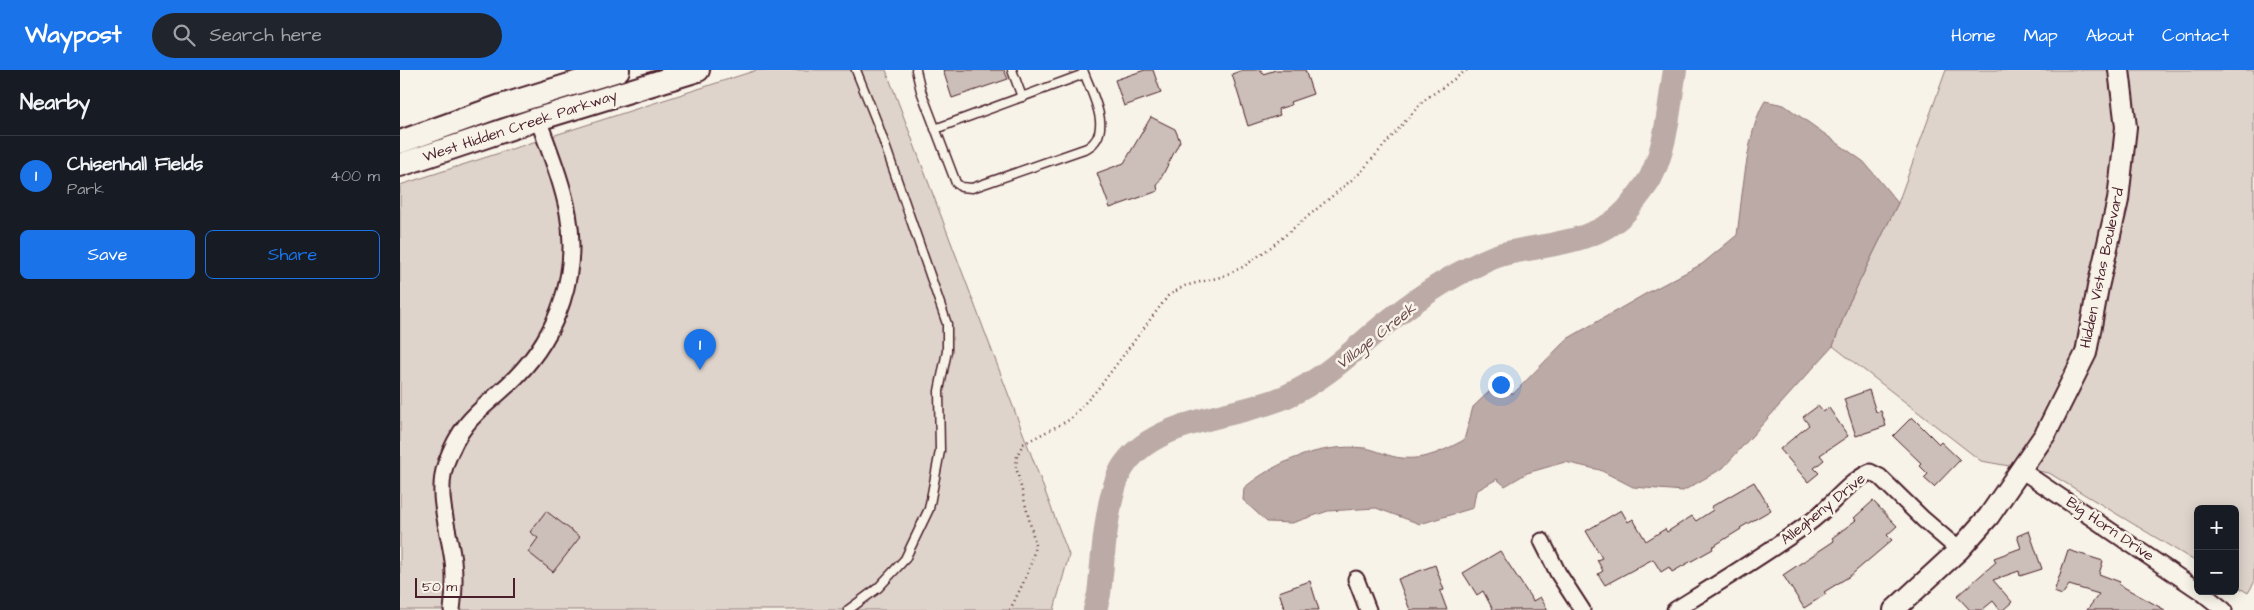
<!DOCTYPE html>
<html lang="en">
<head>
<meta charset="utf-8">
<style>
  :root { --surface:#171b24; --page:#20242c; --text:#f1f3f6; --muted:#9ea1a6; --line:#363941; --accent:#1a73e8 }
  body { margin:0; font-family:"Architects Daughter",sans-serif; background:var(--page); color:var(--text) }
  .controls { position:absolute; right:15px; bottom:15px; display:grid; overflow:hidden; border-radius:8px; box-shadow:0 2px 12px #0003 }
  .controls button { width:45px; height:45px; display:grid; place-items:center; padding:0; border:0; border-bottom:1px solid var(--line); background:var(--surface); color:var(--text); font:25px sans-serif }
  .scale { position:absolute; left:15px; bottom:12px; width:100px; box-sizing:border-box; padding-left:5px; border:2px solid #4a1f2b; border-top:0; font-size:14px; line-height:18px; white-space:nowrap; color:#4a1f2b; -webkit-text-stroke:4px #f7f3e8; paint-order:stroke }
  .you { position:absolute; left:1100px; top:314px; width:18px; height:18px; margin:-12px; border:4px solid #fff; border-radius:50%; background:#1a73e8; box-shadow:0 0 0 8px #1a73e833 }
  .badge { display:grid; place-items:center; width:32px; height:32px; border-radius:50%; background:var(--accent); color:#fff; font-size:16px; font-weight:700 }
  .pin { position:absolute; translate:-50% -41px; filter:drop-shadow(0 1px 2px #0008) }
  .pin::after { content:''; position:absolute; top:26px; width:18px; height:15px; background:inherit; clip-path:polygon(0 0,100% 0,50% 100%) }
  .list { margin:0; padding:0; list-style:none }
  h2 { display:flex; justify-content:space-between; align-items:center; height:65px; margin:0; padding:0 20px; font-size:21px }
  h2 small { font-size:16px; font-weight:400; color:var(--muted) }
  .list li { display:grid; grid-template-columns:32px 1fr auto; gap:15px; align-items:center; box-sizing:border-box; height:80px; padding:0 20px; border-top:1px solid var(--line) }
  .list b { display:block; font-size:19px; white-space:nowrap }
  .list p { margin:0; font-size:16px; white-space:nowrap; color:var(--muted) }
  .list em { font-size:16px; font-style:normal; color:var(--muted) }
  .actions { display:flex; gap:10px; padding:15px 20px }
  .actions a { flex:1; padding:11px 0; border:1px solid var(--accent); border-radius:8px; text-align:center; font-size:18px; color:var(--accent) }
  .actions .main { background:var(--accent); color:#fff }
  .icon { flex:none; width:28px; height:28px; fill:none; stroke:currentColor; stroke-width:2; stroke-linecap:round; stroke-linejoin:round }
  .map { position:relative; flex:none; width:1854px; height:540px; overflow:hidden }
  header { display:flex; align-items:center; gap:30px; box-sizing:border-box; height:70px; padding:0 25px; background:var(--accent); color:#fff }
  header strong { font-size:24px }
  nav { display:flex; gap:28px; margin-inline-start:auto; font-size:18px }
  .search { width:350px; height:45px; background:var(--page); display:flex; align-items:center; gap:12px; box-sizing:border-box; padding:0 18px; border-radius:28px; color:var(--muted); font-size:19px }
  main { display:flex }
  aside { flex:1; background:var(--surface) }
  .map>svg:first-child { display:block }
  .green { fill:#ded4cc; stroke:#947a7c }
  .water { fill:#bcaaa7; stroke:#8e7275 }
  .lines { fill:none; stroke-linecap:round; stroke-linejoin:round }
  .river { stroke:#bcaaa7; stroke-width:24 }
  .building { fill:#ccbfb9; stroke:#4a1f2b }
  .service-casing { stroke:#4a1f2b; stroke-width:11 }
  .minor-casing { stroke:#4a1f2b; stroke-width:19 }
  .tertiary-casing { stroke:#4a1f2b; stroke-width:24 }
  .secondary-casing { stroke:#4a1f2b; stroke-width:26 }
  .path { stroke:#4a1f2b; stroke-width:2.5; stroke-dasharray:1 4; stroke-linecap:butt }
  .service { stroke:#f7f3e8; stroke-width:8 }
  .minor { stroke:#f7f3e8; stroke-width:15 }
  .tertiary { stroke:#f7f3e8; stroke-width:20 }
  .secondary { stroke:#f7f3e8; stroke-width:22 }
  .labels { text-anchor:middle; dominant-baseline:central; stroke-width:5; stroke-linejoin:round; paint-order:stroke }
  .street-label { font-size:15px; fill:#4a1f2b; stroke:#f7f3e8 }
  .water-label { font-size:16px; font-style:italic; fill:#6c4950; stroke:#f7f3e8 }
</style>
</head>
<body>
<header>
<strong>Waypost</strong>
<div class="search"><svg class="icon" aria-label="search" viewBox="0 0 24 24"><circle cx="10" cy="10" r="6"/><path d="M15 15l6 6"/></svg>Search here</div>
<nav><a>Home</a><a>Map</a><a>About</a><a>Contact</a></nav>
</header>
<main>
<aside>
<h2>Nearby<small></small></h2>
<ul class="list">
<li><span class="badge">1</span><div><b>Chisenhall Fields</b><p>Park</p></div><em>400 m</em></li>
</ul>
<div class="actions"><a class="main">Save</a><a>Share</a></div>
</aside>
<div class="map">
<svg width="1854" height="540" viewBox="0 0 1854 540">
  <rect width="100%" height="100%" fill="#f7f3e8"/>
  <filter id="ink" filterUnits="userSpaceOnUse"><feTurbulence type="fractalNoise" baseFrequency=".02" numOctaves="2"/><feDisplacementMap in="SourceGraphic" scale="10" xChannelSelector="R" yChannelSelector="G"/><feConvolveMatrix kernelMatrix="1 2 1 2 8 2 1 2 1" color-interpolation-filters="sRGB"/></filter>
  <g filter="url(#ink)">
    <g class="green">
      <path d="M357,0h129l183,485 -15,55h-654v-425z"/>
      <path d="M1546,0h308v513l-6,10 -13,-8v-76h-37v54l-149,-90 -68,-12 -148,-115 15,-41 50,-102z"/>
    </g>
    <path class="water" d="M1365,31l19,4 80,57 34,41 -50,102 -15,41 -110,122 -40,23 -50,-4 -33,-17 -35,-8 -38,11 -22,13 -8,-7 -21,12 -3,17 -53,16 -44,-16 -48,3 -36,12 -25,-1 -24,-22 1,-12c32,-27 78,-45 121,-40 12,2 24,9 37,10 24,2 41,-7 62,-18l9,-33 22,-21 18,8 54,-55 80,-46 55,-29 35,-29c5,-36 10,-106 28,-134z"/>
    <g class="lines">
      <path class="river" d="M695,540l4,-16c4,-33 7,-105 26,-130 33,-46 111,-46 160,-67 42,-19 66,-45 100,-73 25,-20 54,-41 83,-55 11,-5 23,-12 35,-15 41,-10 94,-10 124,-44 7,-9 17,-21 23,-31 17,-33 19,-73 25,-109"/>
    </g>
    <g class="building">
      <path d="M543,0h61l4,9 -56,19z"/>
      <path d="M745,0h8l8,23 -37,13 -9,-26z"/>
      <path d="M843,0h18l2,4 13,-4h29l8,24 -23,8 1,3 -13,4 2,6 -32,11 -16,-52z"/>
      <path d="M751,47l24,12 5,12 -23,45 1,5 -48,17 -13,-35 27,-10z"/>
      <path d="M1469,320l7,22 5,-1 5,15 -30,10 -12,-37z"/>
      <path d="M1418,336l5,6 6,-4 19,28 -28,19 4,5 -10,8 5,5 -11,9 -28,-33 29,-24 -6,-8z"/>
      <path d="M1512,347l27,27 2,-2 19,18 -26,27 -10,-9 4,-4 -9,-9 2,-2 -28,-27z"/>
      <path d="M1354,412l17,28 -31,18 1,1 -29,18 1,2 -41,23 -3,-5 -8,5 -8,-13 -48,26 -7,-11 5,-3 -6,-11 5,-2 -16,-27 35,-21 7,12 5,-3 13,22 19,-12 2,3 25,-16 4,5 17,-11 -2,-3z"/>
      <path d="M1473,431l24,25 -10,9 5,5 -42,36 -26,16 2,2 -22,14 -21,-33 51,-34 -2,-3 24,-18 -2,-2z"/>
      <path d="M146,441l34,26 -27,35 -25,-20 10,-14 -8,-6z"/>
      <path d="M1629,461l13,38 -22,7 -1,-5 -26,9 19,22 -9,8h-3l-7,-9 -11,9h-12l-13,-14 39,-34 -2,-4 27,-10 -4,-12z"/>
      <path d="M1668,480l35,11 -4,13 21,8 -2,2 47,26h-78l12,-16 -30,-9 -7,10 -8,-3z"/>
      <path d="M1100,481l33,50 7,-4 8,13h-55l-10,-19 -6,4 -14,-22z"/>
      <path d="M1035,495l9,25 -4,1 7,19h-37l-12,-31z"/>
      <path d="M910,511l9,29h-34l-6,-18z"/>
    </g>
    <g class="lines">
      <defs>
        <g id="service">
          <path d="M516,0l5,21 35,92 5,4 11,1 115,-40c28,-16 4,-55 -4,-78"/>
          <path d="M612,0l10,27"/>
          <path d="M535,59l149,-55"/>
          <path d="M448,540l30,-22 27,-29 24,-50 11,-58 -1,-60 8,-40v-27l-69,-199 -22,-55"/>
        </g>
        <g id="minor">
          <path d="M1621,400l177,120"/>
          <path d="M1142,471l16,32 24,37"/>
          <path d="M956,509l12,31"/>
          <path d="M1800,521l24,19"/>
          <path d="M52,540c2,-16 3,-33 1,-49 -4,-32 -18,-66 -7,-98 17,-47 38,-54 70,-86 43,-44 63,-104 52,-164 -6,-32 -19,-63 -30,-94"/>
          <path d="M1275,540c45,-28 91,-56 134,-87 22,-16 37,-40 61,-51l10,5 43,42 36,31"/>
        </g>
        <path id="tertiary" d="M1494,540l65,-60 30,-34 57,-83 40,-80 12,-66 20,-87 8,-73 -7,-57"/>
        <g id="secondary">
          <path d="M0,72l98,-35 120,-37"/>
          <path d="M0,95l138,-46 160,-49"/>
        </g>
      </defs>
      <use href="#service" class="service-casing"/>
      <use href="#minor" class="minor-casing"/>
      <use href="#tertiary" class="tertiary-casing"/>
      <use href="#secondary" class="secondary-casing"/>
      <path class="path" d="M610,540c10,-22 23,-42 25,-67l-19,-76 1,-11 6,-12 46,-24 29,-31 70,-93 16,-10 37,-9 22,-10 28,-20 89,-74 63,-72 44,-31"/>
      <use href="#service" class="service"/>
      <use href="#minor" class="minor"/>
      <use href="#tertiary" class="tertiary"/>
      <use href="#secondary" class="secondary"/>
    </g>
  </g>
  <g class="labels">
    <g class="street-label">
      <text transform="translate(120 56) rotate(-18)">West Hidden Creek Parkway</text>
      <text transform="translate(1702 198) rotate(-78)">Hidden Vistas Boulevard</text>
      <text transform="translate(1423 439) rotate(-39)">Allegheny Drive</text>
      <text transform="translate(1710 459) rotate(34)">Big Horn Drive</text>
    </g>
    <g class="water-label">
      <text transform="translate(976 266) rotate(-38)">Village Creek</text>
    </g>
  </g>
</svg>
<div class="controls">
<button>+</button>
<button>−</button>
</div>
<div class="scale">50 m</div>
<div class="you"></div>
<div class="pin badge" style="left:300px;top:300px">1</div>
</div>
</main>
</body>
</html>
